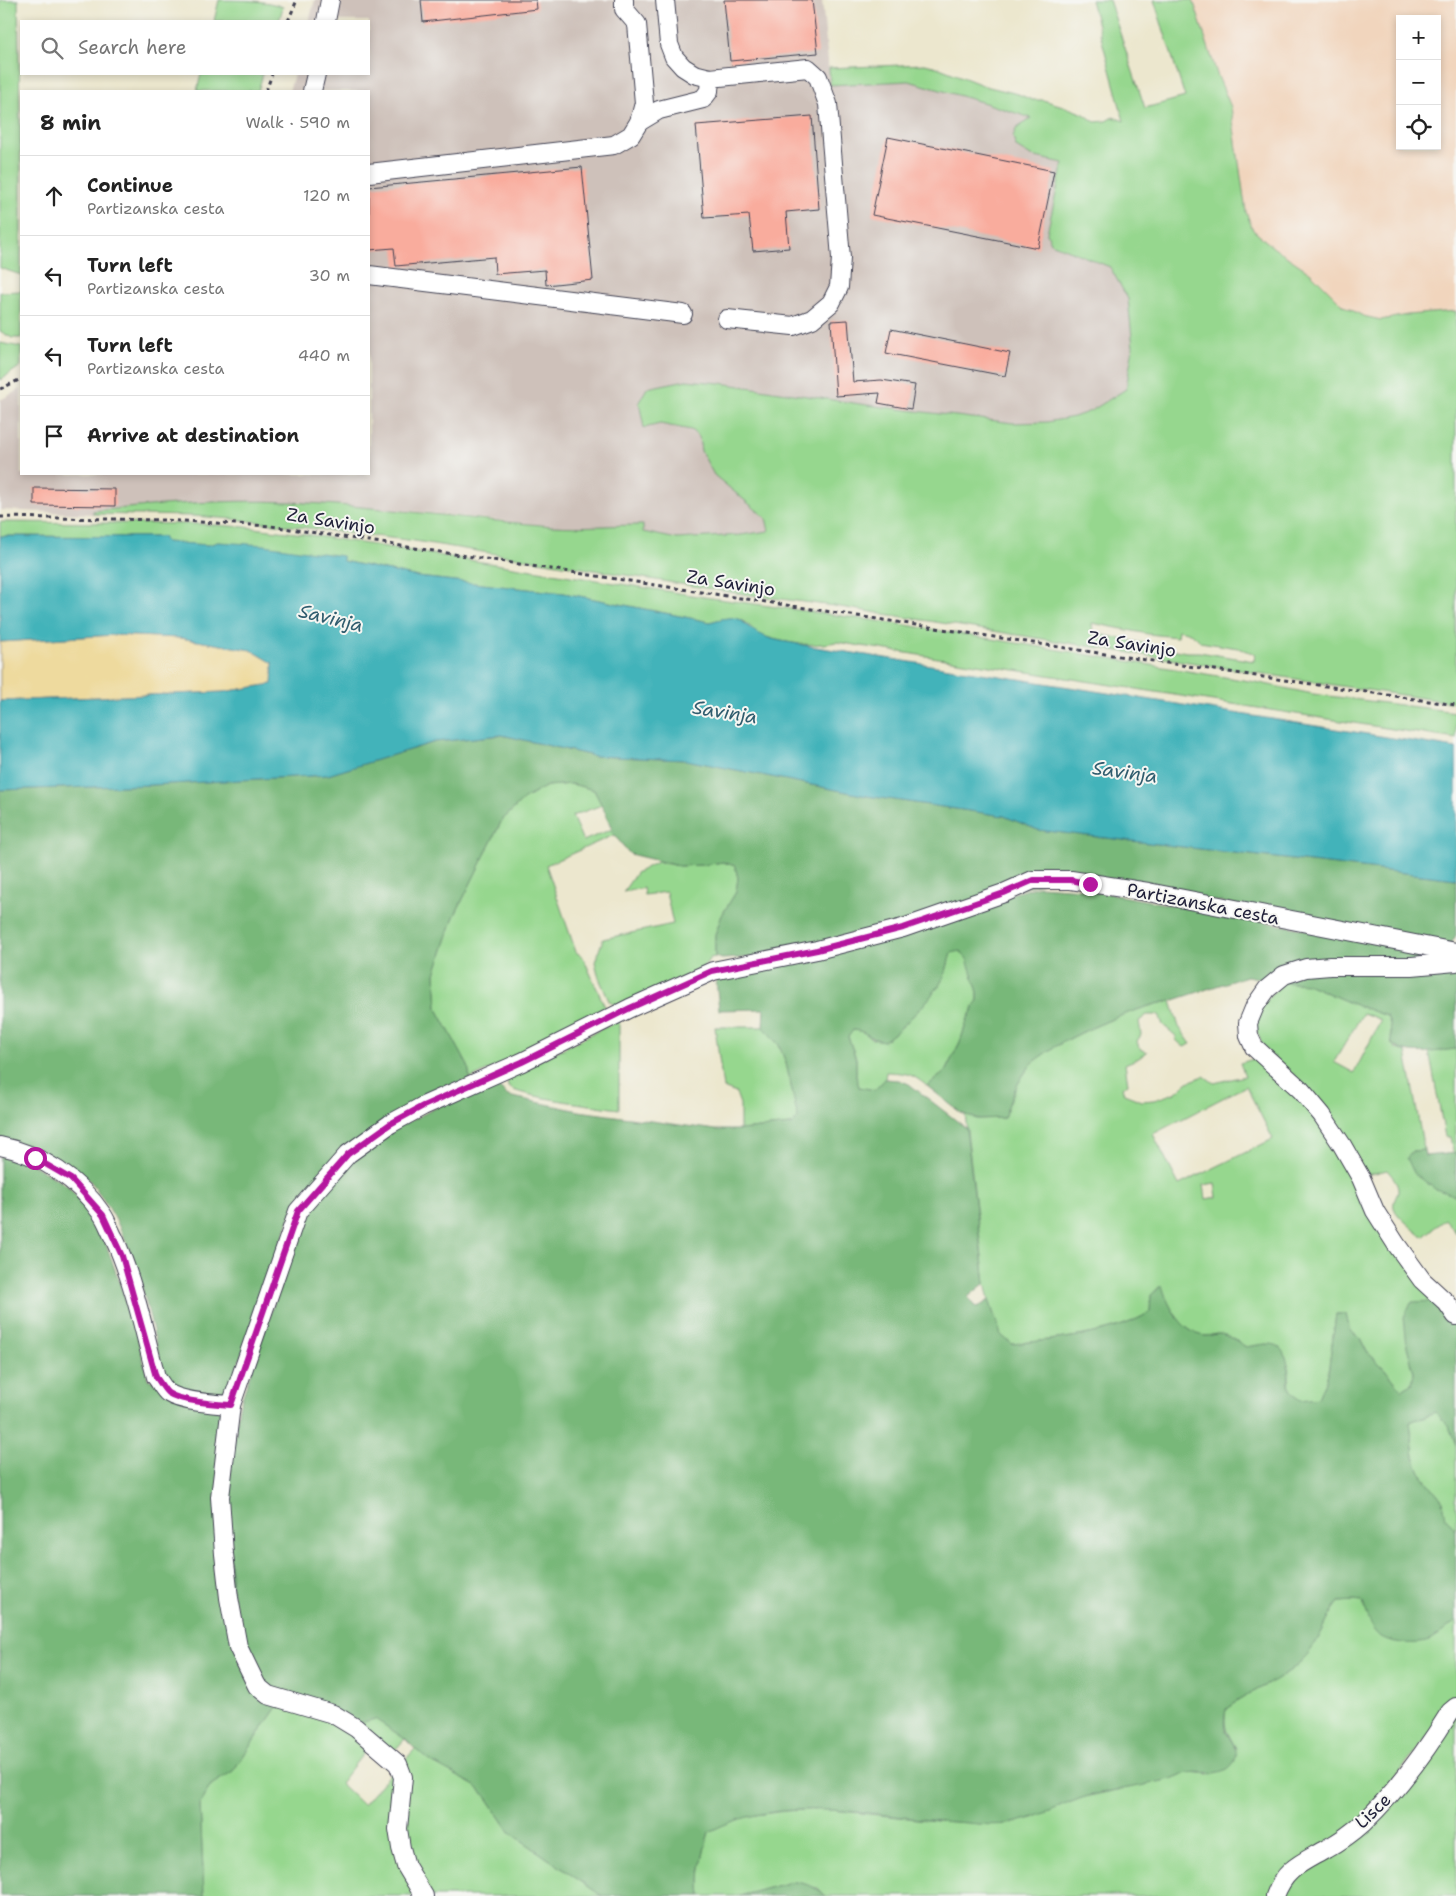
<!DOCTYPE html>
<html lang="en">
<head>
<meta charset="utf-8">
<style>
  :root { --surface:#fff; --page:#f6f6f6; --text:#222; --muted:#767676; --line:#e0e0e0 }
  body { margin:0; font-family:"Shantell Sans",sans-serif; background:var(--page); color:var(--text) }
  .controls { position:absolute; right:15px; top:15px; display:grid; overflow:hidden; border-radius:0px; box-shadow:0 2px 8px #0003 }
  .controls button { width:45px; height:45px; display:grid; place-items:center; padding:0; border:0; border-bottom:1px solid var(--line); background:var(--surface); color:var(--text); font:25px sans-serif }
  .stop { position:absolute; width:15px; height:15px; margin:-11px; border:4px solid #b5179e; border-radius:50%; background:#fff }
  .stop.end { background:#b5179e; border-color:#fff; box-shadow:0 1px 5px #0008 }
  .list { margin:0; padding:0; list-style:none }
  h2 { display:flex; justify-content:space-between; align-items:center; height:65px; margin:0; padding:0 20px; font-size:21px }
  h2 small { font-size:16px; font-weight:400; color:var(--muted) }
  .list li { display:grid; grid-template-columns:32px 1fr auto; gap:15px; align-items:center; box-sizing:border-box; height:80px; padding:0 20px; border-top:1px solid var(--line) }
  .list b { display:block; font-size:19px; white-space:nowrap }
  .list p { margin:0; font-size:16px; white-space:nowrap; color:var(--muted) }
  .list em { font-size:16px; font-style:normal; color:var(--muted) }
  .icon { flex:none; width:28px; height:28px; fill:none; stroke:currentColor; stroke-width:2; stroke-linecap:round; stroke-linejoin:round }
  .map { position:relative; flex:none; width:1456px; height:1896px; overflow:hidden }
  .search { position:absolute; background:var(--surface); box-shadow:0 2px 8px #0003; left:20px; top:20px; width:350px; height:55px; display:flex; align-items:center; gap:12px; box-sizing:border-box; padding:0 18px; border-radius:0px; color:var(--muted); font-size:19px }
  .panel { position:absolute; background:var(--surface); box-shadow:0 2px 8px #0003; left:20px; top:90px; width:350px; height:385px; border-radius:0px }
  .map>svg:first-child { display:block }
  .built { fill:#f1d5bd; fill-rule:evenodd }
  .industrial { fill:#cec1ba }
  .green { fill:#96d78e; stroke:#5c7c64; fill-rule:evenodd }
  .forest { fill:#78b879; stroke:#4d6d5a }
  .sand { fill:#eeda9e; stroke:#887e6c }
  .water { fill:#43b3ba; stroke:#326a7a }
  .building { fill:#f9ac9d }
  .lines { fill:none; stroke-linecap:round; stroke-linejoin:round }
  .minor-casing { stroke:#404051; stroke-width:20 }
  .path { stroke:#404051; stroke-width:3; stroke-dasharray:4 4; stroke-linecap:butt }
  .minor { stroke:#fff; stroke-width:18 }
  .route { stroke:#b5179e; stroke-width:6 }
  .labels { text-anchor:middle; dominant-baseline:central; stroke-width:4; stroke-linejoin:round; paint-order:stroke }
  .street-label { font-size:18px; fill:#22223b; stroke:#f6f6f2 }
  .water-label { font-size:19px; font-style:italic; fill:#2f5c6e; stroke:#f6f6f2 }
</style>
</head>
<body>
<div class="map">
<svg width="1456" height="1896" viewBox="0 0 1456 1896">
  <rect width="100%" height="100%" fill="#f6f6f2"/>
  <filter id="ink" filterUnits="userSpaceOnUse"><feTurbulence type="fractalNoise" baseFrequency=".02" numOctaves="2"/><feDisplacementMap in="SourceGraphic" scale="10" xChannelSelector="R" yChannelSelector="G"/><feConvolveMatrix kernelMatrix="1 2 1 2 8 2 1 2 1" color-interpolation-filters="sRGB"/></filter>
  <filter id="wash" filterUnits="userSpaceOnUse"><feTurbulence type="fractalNoise" baseFrequency=".0096" numOctaves="4" result="noise"/><feDisplacementMap in="SourceGraphic" scale="20" xChannelSelector="R" yChannelSelector="G"/><feGaussianBlur stdDeviation="1.12" result="paint"/><feColorMatrix in="noise" values="0 0 0 0 0 0 0 0 0 0 0 0 0 0 0 0 0 1.4 0 .05"/><feComposite in="paint" operator="in"/></filter>
  <g filter="url(#wash)">
    <rect width="100%" height="100%" fill="#ece7ce"/>
    <path class="built" d="M1193,0h263v311l-49,4 -26,5 -18,-4 -19,-10 -33,-33 -37,-25 -21,-18 -7,-18 -15,-105 -14,-33zM1400,19h37v127h-37z"/>
    <path class="industrial" d="M315,0h507l8,85 79,-4 76,22 47,16 -8,3 7,34 32,7 -16,70 4,10 59,24 18,32 5,48 -7,42 -35,22 -17,6 -27,5 -34,1 -93,-11 -151,119 -28,4 -64,4 -34,-7v-6h-89l-142,-15 -123,-9 -60,-1 -30,2 -106,8v3l-93,-4v-110l21,-11v85h348v-383h-80l5,-17h75v-53h-60z"/>
    <g class="green">
      <path d="M0,0h18l3,174v164h-9l-12,-7v-39l21,-1v-16l-21,-7z"/>
      <path d="M219,0c20,0 48,0 64,7l-4,14h-65z"/>
      <path d="M1091,0h18l36,108 40,-11 -31,-97h39l24,74 14,33 15,105 7,18 21,18 37,25 33,33 19,10 18,4 26,-5 49,-4v392l-116,-17 -506,-80 -98,-13 -321,-52 -182,-22 -40,-3 -100,-2v-3c65,-6 131,-12 196,-9 88,4 175,17 263,24 30,2 61,-1 91,-1v7l34,7 64,-4 28,-4 -3,-13 -52,-43 -13,-24 -2,-14 -8,-7 -31,-6 -16,4 -5,-26 8,-14 39,-8 34,3 147,22 146,18 34,-1 27,-5 17,-6 35,-22 7,-42 -5,-48 -18,-32 -59,-24 -4,-10 16,-70 -32,-7 -15,-9 -3,-10 3,-8 15,-11 -46,-15 -76,-22 -79,4 -1,-17 96,-4 12,3 48,19 33,8 14,6h11l20,6 21,8 11,8 11,-1 7,-4 11,4zM1092,623l56,11 29,3 1,-7c9,2 17,3 22,12l38,6 17,6 -1,7 -55,-9h-13l-93,-19z"/>
      <path d="M201,74h62l-5,17h-61z"/>
      <path d="M0,343l21,4v19l-21,14z"/>
      <path d="M0,522l200,2 45,3 59,7 400,63 196,27 355,58 58,12 143,18v27l-620,-97c-23,5 -47,2 -70,-5 -9,-2 -14,-10 -22,-15 -9,-7 -24,-3 -34,0l-146,-29 -146,-16 -75,-16 -125,-19 -10,3 -43,-3 -2,-5 -163,-1z"/>
      <path d="M572,784l22,6 8,15 -30,11 11,25 29,-12 2,6 -68,30 30,87 7,5 22,50v7l-135,65 -2,-13 -31,-57 -2,-35 18,-55 49,-99 22,-21 23,-13z"/>
      <path d="M657,862l22,4 24,-1 20,-3 12,4 3,12 -2,14 -14,23 -7,19v23l-5,1 -8,11 -86,37 -7,-5 -10,-23 -4,-16 8,-23 70,-15 -7,-32 -22,3 -1,-7 -20,4 13,-19z"/>
      <path d="M960,951l7,7 11,34v8l-10,18 -8,24 -15,30 -18,14c-16,-13 -20,-13 -41,-14l-1,7 -10,11 -16,-3 -3,-11v-18l-8,-21 4,-7 11,1 9,8 12,2c16,-10 49,-44 59,-62 4,-7 5,-18 8,-26z"/>
      <path d="M1282,982l25,2 41,18 39,14 3,8 2,20 4,5 10,3 18,98 -12,1 41,44 3,1v37l-11,-14 -22,18c-5,-4 -26,-21 -28,-27 -4,-7 2,-13 3,-19 1,-8 -6,-15 -11,-21l-20,5 -104,-129c-16,-31 0,-40 19,-64zM1363,1013l18,7 -27,53 -20,-11z"/>
      <path d="M1171,1001l8,26 12,17 -7,3 -8,-7v-4l-13,-11 -4,-10h-12l-8,6 2,14 -4,6 2,7 8,4 -8,6 -14,6 3,20 -6,4 2,6 18,7 12,-1 21,-7 13,-11 16,-6 10,7 31,-7 -5,-13 17,-5 42,37 139,206 -31,45 7,26 -2,12 -10,6 -19,-23 -16,-15 -7,-14 -11,-7 -3,-17h-10l-8,60 -10,25 -18,1 -10,-10 -2,-27 -21,-19 -21,3c-8,-5 -18,-13 -28,-13 -4,0 -8,2 -12,2 -24,-2 -39,-32 -45,-51l-10,10 -1,17c-38,24 -94,27 -138,32l-11,-8 -12,-36 -4,-17 -20,-169 12,5 27,-1c6,-19 13,-36 26,-52 20,-24 109,-61 141,-65zM1246,1086l27,53 -94,46 -26,-51zM1215,1183l2,14 -11,2 -2,-14z"/>
      <path d="M619,1020v89c-20,-3 -99,-12 -111,-22l-1,-10z"/>
      <path d="M715,1027h48l16,18 7,18 12,55 -7,7 -51,5v-26l-4,-11 -13,-5z"/>
      <path d="M1456,1049v104l-3,-1 -3,-15h-5l-16,-86z"/>
      <path d="M1435,1412l14,14 7,19v85l-11,-12 -2,-17 -23,-29 -6,-15 -4,-35z"/>
      <path d="M1353,1601l10,1 5,15 61,24 27,-20v80l-95,118 -91,77h-444l-8,-8 -35,-4 -43,12h-39c-3,-22 2,-43 8,-64l13,-8 25,-8 38,-5 37,-2 114,12 70,3 27,-6 16,-8 35,-13 86,-18 19,-7 21,2 26,-26c-9,-16 -13,-21 -10,-39 26,-20 60,-29 81,-54 14,-16 19,-37 32,-53z"/>
      <path d="M279,1704l32,7 59,34 -30,38 23,22 30,-35 26,126h-215l-4,-93 11,-18 22,-14z"/>
      <path d="M1456,1714v182h-176l9,-17 44,-29z"/>
      <path d="M375,1718l30,21 -11,12 -37,-27z"/>
      <path d="M415,1749l18,14 43,23 12,13 23,34 91,63h-175l-22,-49 -1,-86z"/>
    </g>
    <g class="forest">
      <path d="M502,735l92,21 92,4 181,36 137,20 34,14 418,49v56l-6,11 -377,-72 -171,48 -144,35 -36,2 -7,-2v-22l7,-20 14,-23 2,-14 -3,-12 -12,-4 -20,3 -24,1 -49,-12 -16,-19 -8,-21 -12,-24 -22,-6 -25,2 -23,13 -22,21 -49,99 -18,55 2,35 31,57 2,13 -50,23 -127,107 -65,184c-12,4 -40,2 -51,-4 -6,-3 -10,-9 -14,-14 -13,-57 -26,-128 -60,-176 -4,-5 -7,-12 -11,-16 -21,-22 -63,-39 -92,-45v-348l152,-5 176,-10 107,-33z"/>
      <path d="M1039,886l44,3 373,68v92c-19,2 -50,9 -64,-5l-2,-20 -3,-8 -39,-14 -41,-18 -25,-2 -35,-6 -76,25c-32,4 -121,41 -141,65 -13,16 -20,33 -26,52l-27,1 -16,-6 -34,-27 18,-14 15,-30 8,-24 10,-18v-8l-11,-33 -7,-8 -9,2c-3,8 -4,19 -8,26 -10,18 -42,51 -59,62 -16,-2 -16,-10 -31,-11l-5,7 8,22v17l3,11 16,3 10,-11 14,1 10,4 57,44 19,155 -17,14 9,11 12,-8 12,35 11,9c44,-5 100,-8 138,-32l1,-17 11,-10c5,19 20,49 44,51 4,0 8,-2 12,-2 10,0 20,8 28,13 24,-4 40,-9 42,22 1,6 0,14 2,19 1,5 7,9 10,12l18,-2 10,-24 8,-60h10l4,17 10,7 7,14 16,15 19,23 10,-6 2,-12 -7,-26 -3,-29 7,-15 27,-1 18,27v117l-7,-19 -14,-14 -25,10 4,35 6,15 23,29 3,17 10,12v91c-8,6 -16,14 -25,19 -11,6 -45,4 -53,-6 -8,-8 -12,-21 -15,-32l-10,-1 -14,1c-13,16 -18,37 -32,53 -21,25 -55,34 -81,54 -1,7 -3,14 0,22 4,10 15,19 8,31 -11,17 -30,8 -45,11 -6,0 -12,4 -18,6 -8,2 -15,3 -22,5 -22,5 -46,7 -67,14 -25,9 -48,22 -75,26 -17,2 -36,-1 -53,-2 -80,-5 -170,-30 -245,10 -6,21 -11,42 -8,64h-99l-91,-63 -23,-34 -12,-13 -43,-23 -18,-14 -10,-10 -30,-20 -18,5 -97,-40 -17,-44 -11,-50 -6,-93 13,-90 66,-195 48,-53 41,-30 91,-46 10,1 13,12 71,15 137,19h24l51,-5 7,-7 -12,-55 -7,-18 -16,-18 1,-18 -45,1 -3,-31z"/>
      <path d="M1424,1150l1,6 31,-3v43l-21,-7 -21,-16 -7,-15 5,-7z"/>
      <path d="M0,1156l29,7 38,22 31,36 37,106 13,52 76,34 9,231 46,60 -46,67 -22,14 -11,18 4,93h-204z"/>
      <path d="M795,1882c13,2 22,5 31,14h-86l43,-12z"/>
    </g>
    <path class="sand" d="M114,635l66,3 71,12 22,13v21l-50,8 -223,9v-59z"/>
    <path class="water" d="M0,536l163,1 3,5 42,3 10,-3 46,3 78,11 1,5 75,16 146,16 146,29c37,-11 26,2 54,14 11,5 26,6 39,9l653,103v131l-418,-49 -34,-14 -137,-20 -181,-36 -92,-4 -92,-21 -67,7 -107,33 -176,10 -152,5v-89l223,-9 49,-8 1,-21 -22,-13 -71,-12 -66,-3 -114,7z"/>
    <g id="blocks">
      <g class="building">
        <path d="M421,0h115l1,9 -114,13z"/>
        <path d="M724,0h88l6,53 -88,8z"/>
        <path d="M812,116l7,93 -33,3 3,36 -36,3 -4,-36 -45,3 -8,-93z"/>
        <path d="M888,137l166,34 -16,77 -166,-33z"/>
        <path d="M582,167l11,113 -47,5 -1,-15 -50,4 -1,-17 -98,9 -2,-18 -25,2v-63z"/>
        <path d="M848,320l5,62 28,-2 34,5 -4,24 -33,-6 2,-10 -44,3 -5,-75z"/>
        <path d="M891,329l119,24 -5,23 -119,-23z"/>
        <path d="M34,488l81,1v17l-81,-1z"/>
      </g>
    </g>
  </g>
  <g filter="url(#ink)">
    <use href="#blocks" fill-opacity="0" stroke="#404051" stroke-width="1"/>
    <g class="lines">
      <defs>
        <g id="minor">
          <path d="M665,0l4,44 5,13 9,10 11,7 16,4 98,-10 10,9 10,27 13,154 -2,29 -8,16 -19,16 -19,7 -66,-7"/>
          <path d="M326,21l4,-21"/>
          <path d="M312,91l4,-17"/>
          <path d="M639,122l20,-12 44,-11 6,-8 1,-13"/>
          <path d="M369,173l245,-28 17,-10 8,-13 5,-19 -7,-79 -13,-15v-9"/>
          <path d="M369,275l314,39"/>
          <path d="M1456,962l-44,4h-82l-24,2 -22,7 -17,14 -12,17 -7,17 1,13 5,11 47,43 21,25 20,30 19,33 14,33 21,33 26,36 25,23 9,13"/>
          <path d="M0,1146c41,8 79,34 102,68 5,7 8,17 12,24 20,44 30,93 42,139 4,5 8,13 12,16 14,9 47,11 63,12l67,-194 50,-57 42,-30 33,-18 99,-44 108,-54 83,-37 104,-21 86,-22 101,-35 29,-13h38l77,12 308,60"/>
          <path d="M231,1405l-11,92 4,57 5,44 9,49 19,39 11,9 65,19 23,14 42,36 5,13 -5,52 3,19 5,18 18,30"/>
          <path d="M1275,1896c10,-28 27,-33 51,-47 13,-7 26,-16 37,-26 35,-33 62,-70 87,-111l6,-5"/>
        </g>
      </defs>
      <use href="#minor" class="minor-casing"/>
      <g class="path">
        <path d="M288,21l9,-21"/>
        <path d="M266,91l6,-17"/>
        <path d="M0,389l21,-10"/>
        <path d="M0,517l164,3 107,6 834,128 351,51"/>
      </g>
      <use href="#minor" class="minor"/>
    </g>
  </g>
  <g class="lines" filter="url(#ink)">
    <path class="route" d="M35,1158l36,21 32,36 19,41 34,121c4,5 8,13 12,16 14,9 47,11 63,12l67,-194 50,-57 42,-30 33,-18 99,-44 108,-54 82,-37 105,-21 86,-22 101,-35 30,-13h37l19,4"/>
  </g>
  <g class="labels">
    <g class="street-label">
      <text transform="translate(331 521) rotate(9)">Za Savinjo</text>
      <text transform="translate(731 583) rotate(9)">Za Savinjo</text>
      <text transform="translate(1132 644) rotate(9)">Za Savinjo</text>
      <text transform="translate(1203 904) rotate(11)">Partizanska cesta</text>
      <text transform="translate(1373 1811) rotate(-44)">Lisce</text>
    </g>
    <g class="water-label">
      <text transform="translate(331 618) rotate(14)">Savinja</text>
      <text transform="translate(725 712) rotate(9)">Savinja</text>
      <text transform="translate(1125 772) rotate(8)">Savinja</text>
    </g>
  </g>
</svg>
<div class="controls">
<button>+</button>
<button>−</button>
<button><svg class="icon" aria-label="locate" viewBox="0 0 24 24"><circle cx="12" cy="12" r="6"/><path d="M12 2v4M12 18v4M2 12h4M18 12h4"/></svg></button>
</div>
<div class="stop" style="left:35px;top:1158px"></div>
<div class="stop end" style="left:1090px;top:884px"></div>
<div class="search"><svg class="icon" aria-label="search" viewBox="0 0 24 24"><circle cx="10" cy="10" r="6"/><path d="M15 15l6 6"/></svg>Search here</div>
<section class="panel">
<h2>8 min<small>Walk · 590 m</small></h2>
<ul class="list">
<li><svg class="icon" aria-label="ahead" viewBox="0 0 24 24"><path d="M12 20V5M6 11l6-6 6 6"/></svg><div><b>Continue</b><p>Partizanska cesta</p></div><em>120 m</em></li>
<li><svg class="icon" aria-label="left" viewBox="0 0 24 24"><path d="M17 20v-9H6M10 6l-5 5 5 5"/></svg><div><b>Turn left</b><p>Partizanska cesta</p></div><em>30 m</em></li>
<li><svg class="icon" aria-label="left" viewBox="0 0 24 24"><path d="M17 20v-9H6M10 6l-5 5 5 5"/></svg><div><b>Turn left</b><p>Partizanska cesta</p></div><em>440 m</em></li>
<li><svg class="icon" aria-label="arrive" viewBox="0 0 24 24"><path d="M6 21V4h12l-3 4 3 4H6"/></svg><div><b>Arrive at destination</b></div></li>
</ul>
</section>
</div>
</body>
</html>
